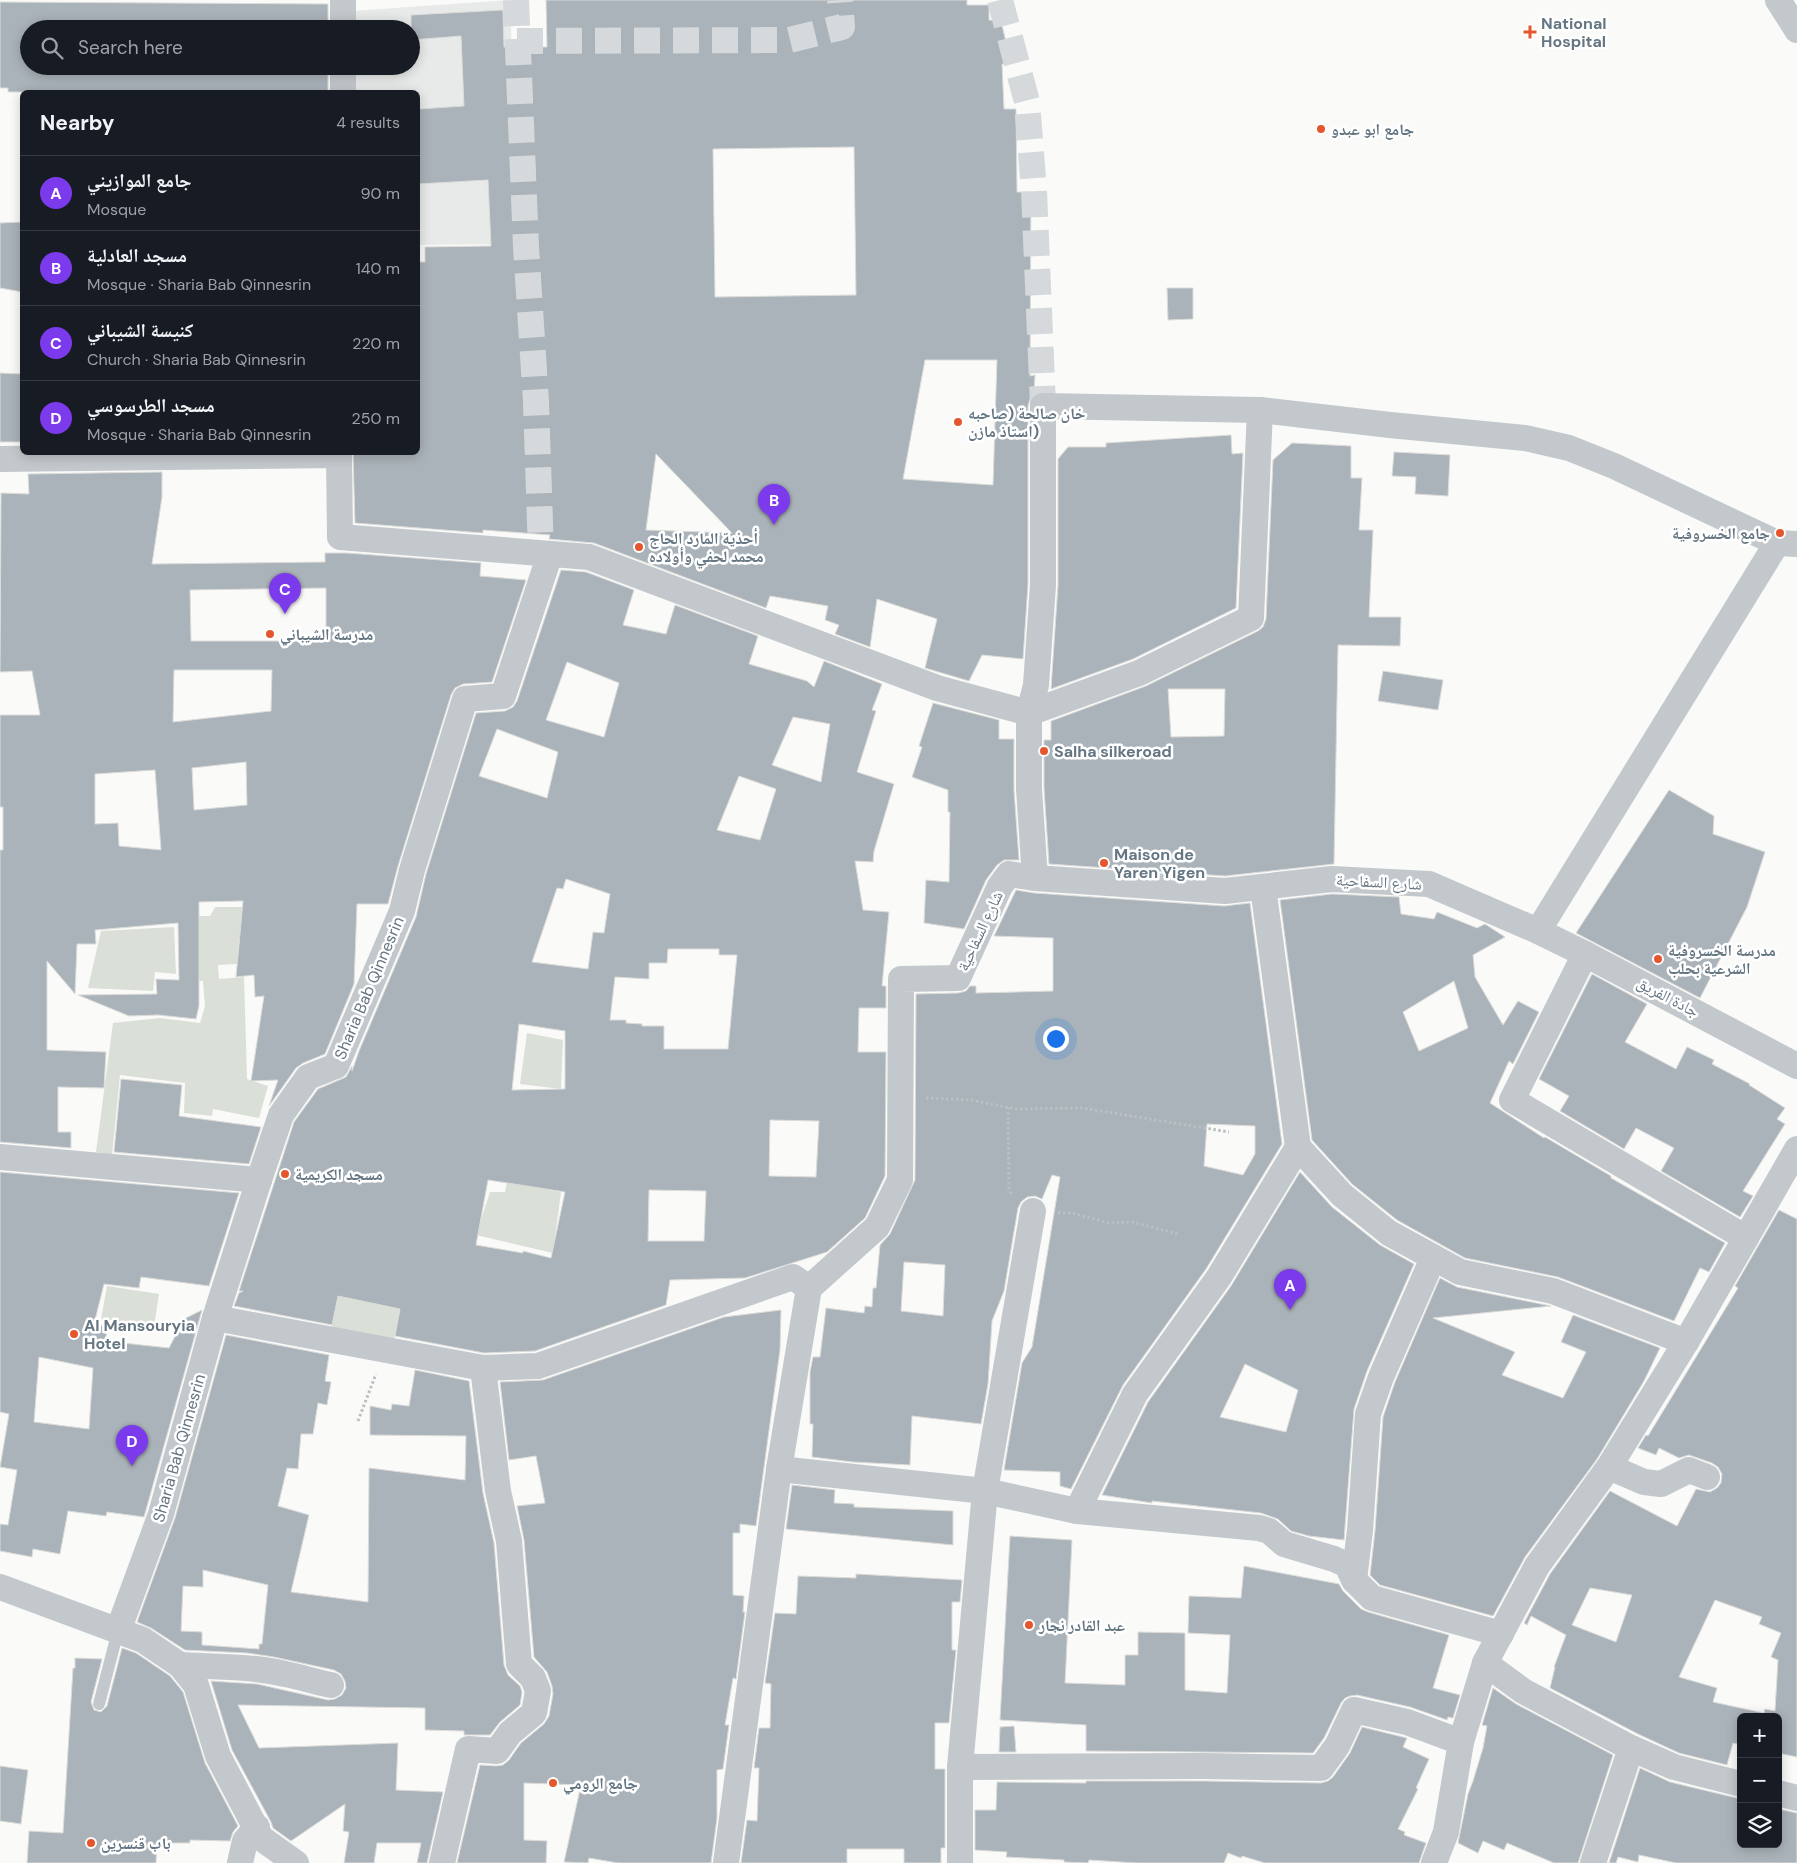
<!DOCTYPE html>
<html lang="en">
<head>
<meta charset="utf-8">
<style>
  :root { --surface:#171b24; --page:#242831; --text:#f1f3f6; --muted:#9ea1a6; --line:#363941; --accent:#7c3aed }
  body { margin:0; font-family:"DM Sans","Noto Naskh Arabic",sans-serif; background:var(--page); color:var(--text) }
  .controls { position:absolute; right:15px; bottom:15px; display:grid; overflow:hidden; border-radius:8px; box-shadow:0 2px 12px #0003 }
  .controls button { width:45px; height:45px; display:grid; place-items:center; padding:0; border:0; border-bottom:1px solid var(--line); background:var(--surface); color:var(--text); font:25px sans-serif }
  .you { position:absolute; left:1055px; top:1038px; width:18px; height:18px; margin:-12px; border:4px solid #fff; border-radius:50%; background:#1a73e8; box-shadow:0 0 0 8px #1a73e833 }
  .badge { display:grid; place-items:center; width:32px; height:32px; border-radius:50%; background:var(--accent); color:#fff; font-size:16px; font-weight:700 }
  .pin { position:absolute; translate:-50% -41px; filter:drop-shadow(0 1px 2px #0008) }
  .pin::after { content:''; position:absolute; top:26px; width:18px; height:15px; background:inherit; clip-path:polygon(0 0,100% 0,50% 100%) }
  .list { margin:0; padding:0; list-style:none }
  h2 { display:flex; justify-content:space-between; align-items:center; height:65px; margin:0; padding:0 20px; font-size:21px }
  h2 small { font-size:16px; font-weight:400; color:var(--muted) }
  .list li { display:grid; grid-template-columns:32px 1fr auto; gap:15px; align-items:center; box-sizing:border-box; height:75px; padding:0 20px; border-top:1px solid var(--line) }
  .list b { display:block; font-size:19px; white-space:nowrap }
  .list p { margin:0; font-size:16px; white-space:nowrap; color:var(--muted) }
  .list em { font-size:16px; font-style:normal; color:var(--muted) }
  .icon { flex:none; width:28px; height:28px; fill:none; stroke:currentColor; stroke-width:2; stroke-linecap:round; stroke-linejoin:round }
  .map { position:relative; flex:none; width:1797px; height:1863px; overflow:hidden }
  .search { position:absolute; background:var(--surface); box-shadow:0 2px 12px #0003; left:20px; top:20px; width:400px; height:55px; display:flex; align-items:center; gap:12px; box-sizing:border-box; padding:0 18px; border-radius:28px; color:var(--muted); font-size:19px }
  .panel { position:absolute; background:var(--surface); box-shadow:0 2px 12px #0003; left:20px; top:90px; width:400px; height:365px; border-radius:8px }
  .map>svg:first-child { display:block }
  .built { fill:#e8e9e9 }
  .green { fill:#dadfd7 }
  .building { fill:#aab3b9; stroke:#dcdcda; fill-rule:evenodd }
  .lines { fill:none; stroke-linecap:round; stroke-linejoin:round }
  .street-tunnel { stroke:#d5d9db; stroke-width:26; stroke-dasharray:26 13; stroke-linecap:butt }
  .path { stroke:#bbbfc2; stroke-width:3; stroke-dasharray:2.5 2.5; stroke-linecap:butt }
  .lane { stroke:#c3c8cc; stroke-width:12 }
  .street { stroke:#c3c8cc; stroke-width:26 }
  .poi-dot { fill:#e4572e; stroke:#fff; stroke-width:2 }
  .labels { text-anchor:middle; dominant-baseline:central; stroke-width:5; stroke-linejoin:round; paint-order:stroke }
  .poi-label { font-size:16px; font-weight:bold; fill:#657683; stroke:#fff; text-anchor:start }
  .street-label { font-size:16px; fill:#657683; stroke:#fff }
</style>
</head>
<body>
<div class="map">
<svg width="1797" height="1863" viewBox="0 0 1797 1863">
  <rect width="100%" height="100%" fill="#fafaf8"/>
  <path class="built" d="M510,0l9,244 -101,1v-153h-64l-1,-26h58v-37h-60v-18z"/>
  <g class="green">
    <path d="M215,907h32l-1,31h-7l-2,26 -19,1 1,14 25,-2 3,102 21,7 -9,32 -46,-9 -1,7 -28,-3 1,-30 -65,-8 -8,80 -16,-3 17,-129 47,-5 40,5 5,-17 -2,-25h-4v-65h11z"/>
    <path d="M174,927l2,47 -21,-2 -2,19 -65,-3 13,-57z"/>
    <path d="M527,1033l36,7 -2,49 -41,-5z"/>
    <path d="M507,1182l54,10 -8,61 -77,-18 14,-43h15z"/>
    <path d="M107,1286l52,8 -5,33 -53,-8z"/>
    <path d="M338,1296l62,13 -7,37 -63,-11z"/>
  </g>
  <g class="building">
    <path d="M546,0h421v5h22v15l12,1 10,42 -9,1 2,45h12l1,83h14l-1,184 5,-1 -1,19 -4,5 -2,7v178l-5,75 -41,-4 -13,26 -44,-13 12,-49 -60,-20 -7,48 -35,-13 4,-9 -14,-5 3,-14 -58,-10 -4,12 -172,-65 -45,-4 1,-4 -67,-5v3l-128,-10 -2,-71h65v-190h7v-15l66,-1 -3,-66 -70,4v-75l46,-3 -3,-70 -50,4v-25l92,-5 1,37h43zM854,147l2,148 -141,2 -2,-148zM925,360h72l-4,125 -90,-6zM656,454l76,79 -86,-3z"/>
    <path d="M0,2l328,2v25h-299v37h299v26h-320v-4h-8z"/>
    <path d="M22,222v70l-22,-4v-65z"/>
    <path d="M1167,288h26v31l-25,1z"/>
    <path d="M0,373l22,1v68h-22z"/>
    <path d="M1231,435l1,19 11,-1 -7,155 -103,51 -82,30 7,-104v-126l10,-12h38v-4z"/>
    <path d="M1292,443l59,3v32h11l-3,52h14l-4,87h32l-1,29 -62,-1 -4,219 -109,12 -176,-12 -5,-76v-48h7v-19l95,-35 112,-55 5,-4 3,-8 7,-159zM1168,689h57l-1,47 -53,1z"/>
    <path d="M1394,452l56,3 -2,41 -33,-2 1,-17 -24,-1z"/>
    <path d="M162,472v25l-10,67 173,-2v-9h22l134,10 -1,13 46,4 -34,102 -29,2 -8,4 -4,7 -53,171 -10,38h-31l-3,80 -29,70 -22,9 -7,5 -27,38 9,-26 -27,1 13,-85 -9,1 -1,-22 -18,2 7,-76 -44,1v104l-3,13 -38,-4 -29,1 -51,-21 79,-1 -1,-15 23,1 -1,-57 -83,7 1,14h-19l-2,50 -28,-33v89l59,2 -2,36 -46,-1v45h13v16l-71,-6v-292h3v-43h-3v-92h40l-8,-44 -32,1 1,-179 28,1 -1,-20zM326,588v53h-135l-1,-51zM174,670h98l-1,41 -98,11zM246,762l1,43 -53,5 -2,-42zM155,770l6,80 -42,-4 -1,-23 -23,1v-50z"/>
    <path d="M561,570l25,2 48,18 -11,35 43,9 9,-29 83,31 -9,28 58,17 7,6 10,-26 58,23 -10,26 4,1 -19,61 37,12 -20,67 -1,11 -18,-1 8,49 26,2 -7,74h4v22h-27l-1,44h28l-1,124 -20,42 -38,34 -82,26 -75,2 -4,25 -131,46 -51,2 -89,-17 5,-27 -62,-13 -6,29 -98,-19 5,-13 4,-2h-4l55,-169 24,-33 28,-12 6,-11v5l7,-20 57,-134 10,-43 50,-161 29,-2 8,-4 4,-6zM567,662l52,21 -15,54 -58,-17zM793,717l37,7 -9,58 -49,-17zM497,729l61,23 -11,46 -68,-22zM739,776l37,13 -16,51 -43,-10zM566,879l44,15 -6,39 -11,-1 -5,37 -56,-7 25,-74 6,1zM668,949h51v6h18l-9,94h-64v-23h-22v-2l-16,-1v-3h-16l5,-43 34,2v-16h18zM519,1024l46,7v58l-53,1zM770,1120l49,1 -3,56 -47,-1zM488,1180l77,12 -14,66 -28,-7v2l-47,-8zM649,1190l57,1 -2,50h-56z"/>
    <path d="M1383,671l60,9 -5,30 -60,-9z"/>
    <path d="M933,703l66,17v19h15v51l5,70h-15l-7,5 -11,15 -22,49 -40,-6 2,-43 23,2 1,-70h-2v-22l-36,-13 10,-30 -3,-1z"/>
    <path d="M1669,790l45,26 -1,18 52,18 -18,55 -47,91 -124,-65z"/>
    <path d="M1016,890l18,3 190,13 26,-3 32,241 -76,125 -83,116 -52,104 -11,-3v-14l-56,-2 18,-107 10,-16 28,-170 -8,-2 -10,24 -7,-3 -8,1 -6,5 -3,6 -14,83 -12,30 -4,63 -7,40 -69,-8 -2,49 -57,-3 -41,-5 1,-33h-3v-52l3,-15h7l6,-49 38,5 1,-7 7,1 1,-19h3l4,-43 10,-11 25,-54 1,-186 42,-1 8,-2 4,-5h6v7l77,-2v-53l-59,-2zM1207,1124l48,2v28l-12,21 -39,-9zM904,1262l41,3 -2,51 -42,-5z"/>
    <path d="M1332,894l67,3 2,17 33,5 3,-7 40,16 8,-4 20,13 -32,18 2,22 28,48 15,-24 21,11 -26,52 -4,-3 -19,42 54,35 1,-1 66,39v2l114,65 -16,29 -9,-4 -26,53 -116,-44 -93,-19 -68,-38 -45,-36 -40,-44 -32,-240zM1454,981l14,47 -49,23 -16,-39z"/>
    <path d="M1592,974l55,30 -22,38 51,27 11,-22 27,13 -2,4 38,20 -1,1 36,23 -8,11 8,5 -42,67 10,5 -13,21 -79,-46 13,-23 -38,-20 -12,21 -64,-38 9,-15 -30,-17z"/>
    <path d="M121,1079l61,6 -3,31 82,11 -12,37 -135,-12z"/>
    <path d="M0,1172l239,21 -30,93 -68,-9 -2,11 -35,-4 -10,40 14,3 -3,14 64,7 15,-29 18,-9 -58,207 -37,-5 -1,4 -38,-5 -8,43 -27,-5 -1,8 -32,-6v-27l8,1 9,-55 -17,-3 9,-53 -9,-2zM39,1357l54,11 -4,61 -55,-7z"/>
    <path d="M1300,1172l32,35 48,38 34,19 -47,107 -13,38 -10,131 -35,-4 -18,-5 -13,-12 -17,-6 -109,-12v2l-50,-8 46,-93 83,-116zM1245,1364l53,26 -12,42 -66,-15z"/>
    <path d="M1779,1210l18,9v538l-19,-4v-36h-37v28l-8,-2 -6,22 -48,-12 -41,-19 -88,-46 5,-21h-1l12,-32 -35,-19 -4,9 -3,-2 26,-49 60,-83 67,35 19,-37 14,3 7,-4 4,-5 1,-9 -4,-7 -6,-4 -23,-8 -10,3 -20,-10 -3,7 -18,-7 8,-13 2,1 90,-148 -3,-2zM1590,1588l42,7 -16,47 -44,-17zM1715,1600l47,17 -3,7 22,9 -10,24 7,3 -3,51 -10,-2 -1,4 -51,-11 4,-14 -38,-11z"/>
    <path d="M1440,1278l17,9 94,19 -118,12 82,34 -13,23 61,23 23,-46 -25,-10 12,-27 87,33 -16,33 -47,78 -72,98 -32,59 -113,-31 -10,-10 5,-44 8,-114 12,-35z"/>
    <path d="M781,1310l-1,40 -24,176 -16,-2v9h-7v62l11,1 -1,16h2l-9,67 -3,-1 -8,47h4l-6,44 -6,1v48l-6,45h-93l-29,-5 -1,5 -24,-1 17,-77 -57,-2v57l23,1 -1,22h-89l23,-98 16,1 7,-1 6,-5 12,-17 23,-19 5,-8 4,-22 -1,-8 -5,-14 -13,-15 -10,-117 -7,-34 28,-3 -9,-47 -27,4 -9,-78 43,-2 181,-63z"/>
    <path d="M226,1335l103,20 -4,26 6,1 -4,23 -9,-2 -5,31h-12l-3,35 -11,-1 -9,38 31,9 -18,77 77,10 1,-134 96,12 1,-44 -96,-1v-29l21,4 1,-6 17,2 6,-36 54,11 14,112 11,50 10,122 4,10 12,11 2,6 -2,13 -20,17 -10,13h-26v-4l-39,-1v-22l-187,-3 21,43 139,-5 -2,47 47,2 -16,71h-10l4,-20h-44l-3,20h-30l5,-31 -6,-1 2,-27 -54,37 -18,-13 -2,-6 -39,-72 -21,-69 46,3 71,16 7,-1 7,-4 4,-7 -1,-7 -4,-7 -7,-4 -60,-13 -27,-4 -62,-3 -34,-22 -14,-6 38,-104zM203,1570l65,15 -6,59h-3v5l-57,-4v-13l-21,-1 2,-45 20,1z"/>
    <path d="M792,1485l43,5 -1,13 20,1v3l99,4v34l-167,-16z"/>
    <path d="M1010,1536l62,4 -7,143 60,2v-30h13v-23l47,1v57l42,3 3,-58 -42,-2 1,-37 52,2 3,-32 95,18 4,7 18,18 7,3 81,23 -16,53 27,7 -7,23 -5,-1 -1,3 -37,-13 -53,-12 -7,1 -5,2 -4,5 -17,35 -11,15 -227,-2v-26l-86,-5z"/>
    <path d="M856,1574l106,6 -2,22h-8v48h4l-7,73h-14v46h10v79h-4v15h-37v-14h-57v14h-106l6,-43 10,1 2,-53h-5l5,-40h11l1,-44 -6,-1 10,-70 21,1 2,-38 58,2z"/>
    <path d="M122,1648l14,5 34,23 13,16 22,71 33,63 -5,6 -3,9 -40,-1v3h-33l-1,20h-129l2,-32 34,2 10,-165h2v-10l27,1 -11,43 3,8 7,2 6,-6z"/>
    <path d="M1493,1688l23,16 97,51 -35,108h-24l-47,-20 -3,7 -21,-9 -5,12 -20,-10 10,-49 5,-13 10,-33 4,-22 -5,-1z"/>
    <path d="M1014,1726l2,26h-17l1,-25z"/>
    <path d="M1362,1727l45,11 -4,9 26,12 -13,29 2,1 -20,40 7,3 -1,3 22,8 -7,20h-154l-23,-7 -1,2 -13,-5 -4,10h-87l-48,-3 -1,3 -24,-1v-2l-58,-3 1,-5 -32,-2v-40h21l1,-28 89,1v-2h118l117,2 7,-2 5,-4 17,-24z"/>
    <path d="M0,1766l28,4 -7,54 -21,-3z"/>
    <path d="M1640,1768l30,14 71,17v45h37v-35l19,4v50h-121l-37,-8 -1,7 -20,-5 -2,6h-7z"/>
  </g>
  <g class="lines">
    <g class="street-tunnel">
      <path d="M516,0l10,247 10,155 5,151"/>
      <path d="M1000,0l27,102 7,89 9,215"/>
      <path d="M517,41l272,-1 53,-13 -2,-27"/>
    </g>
    <g class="path">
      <path d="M926,1098l45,2 45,9 66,-1 147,24"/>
      <path d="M1008,1107l1,84 4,4"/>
      <path d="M1058,1213h14l37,10 23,-1 46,12"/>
      <path d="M358,1421l18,-47"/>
    </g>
    <path class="lane" d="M99,1704l19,-73"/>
    <g class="street">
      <path d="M1778,0l19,30"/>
      <path d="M343,29v-29"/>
      <path d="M343,92v-26"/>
      <path d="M0,459l339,-4 1,82 249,20 348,131 92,25 110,-40 112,-55 9,-208"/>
      <path d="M1035,878l-6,-89v-76l7,-28 7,-100v-179l217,4 130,15 135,13 44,10 45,18 163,77 20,1"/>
      <path d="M1263,887l35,260 44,48 47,38 71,39 93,19 133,51"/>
      <path d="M1538,931l239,-388"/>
      <path d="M1585,954l-73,146 234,138"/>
      <path d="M0,1157l259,23"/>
      <path d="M809,1288l68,-61 23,-47 1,-201 57,-1 42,-92 9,-12 26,4 190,13 107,-12 97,5 109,47 47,23 212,112"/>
      <path d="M215,1318l268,50 55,-2 255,-89 16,11 -30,181 -53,394"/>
      <path d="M1609,1467l35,15 17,2 28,-14 18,7"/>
      <path d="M779,1469l206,22 92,20 182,17 10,3 15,13 50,15 13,6 7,15 18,18 129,36"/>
      <path d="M1077,1511l58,-117 84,-117 79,-130"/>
      <path d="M1354,1580l6,-50 8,-116 13,-37 52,-119"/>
      <path d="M0,1587l143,53 37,25 16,20 22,71 43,82 35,25"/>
      <path d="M118,1631l43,-117 54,-196 44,-138 22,-65 27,-38 28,-11 66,-155 10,-41 53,-171 38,-3 47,-142"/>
      <path d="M1485,1663l38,28 108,57 43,19 67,17"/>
      <path d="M180,1665c35,2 71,1 105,9 16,3 30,8 46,11"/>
      <path d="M960,1767l244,-1 117,2 16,-22 17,-36 53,12 54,20"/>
      <path d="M1778,1793l19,5"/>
      <path d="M240,1863l5,-22 12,-14"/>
      <path d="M442,1863l26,-114 29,2 13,-18 24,-20 4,-22 -5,-13 -14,-14 -10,-123 -11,-50 -15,-123"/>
      <path d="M960,1863v-96l25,-276 48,-280"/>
      <path d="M1434,1863l12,-31 15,-90 24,-79 52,-97 72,-99 77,-125 111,-193"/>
      <path d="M1593,1863l38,-115"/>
    </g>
  </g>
  <g class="poi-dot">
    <path d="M1527.5 24.5h5v5h5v5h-5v5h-5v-5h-5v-5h5z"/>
    <circle cx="1321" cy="129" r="5"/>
    <circle cx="958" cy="422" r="5"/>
    <circle cx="1780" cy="533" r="5"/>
    <circle cx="639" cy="547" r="5"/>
    <circle cx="270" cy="634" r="5"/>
    <circle cx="1044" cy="751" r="5"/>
    <circle cx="1104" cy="863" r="5"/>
    <circle cx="1658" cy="959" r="5"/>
    <circle cx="285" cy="1174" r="5"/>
    <circle cx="74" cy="1334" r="5"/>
    <circle cx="1029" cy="1625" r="5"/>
    <circle cx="553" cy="1783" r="5"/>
    <circle cx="91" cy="1843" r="5"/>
  </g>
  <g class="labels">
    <g class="poi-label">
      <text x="1541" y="23">National<tspan x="1541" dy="18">Hospital</tspan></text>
      <text x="1331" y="129">جامع ابو عبدو</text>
      <text x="968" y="413">خان صالحة (صاحبه<tspan x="968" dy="18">استاذ مازن)</tspan></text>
      <text x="1770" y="533" text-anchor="end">جامع الخسروفية</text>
      <text x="649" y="538">أحذية المارد الحاج<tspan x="649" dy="18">محمد لحفي وأولاده</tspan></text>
      <text x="280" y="634">مدرسة الشيباني</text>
      <text x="1054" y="751">Salha silkeroad</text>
      <text x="1114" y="854">Maison de<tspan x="1114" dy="18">Yaren Yigen</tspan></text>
      <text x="1668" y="950">مدرسة الخسروفية<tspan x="1668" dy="18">الشرعية بحلب</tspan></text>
      <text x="295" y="1174">مسجد الكريمية</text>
      <text x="84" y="1325">Al Mansouryia<tspan x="84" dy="18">Hotel</tspan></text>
      <text x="1039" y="1625">عبد القادر نجار</text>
      <text x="563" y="1783">جامع الرومي</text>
      <text x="101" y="1843">باب قنسرين</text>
    </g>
    <g class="street-label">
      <text transform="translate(1379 882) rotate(3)">شارع السفاحية</text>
      <text transform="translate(980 931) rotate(-65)">شارع السفاحية</text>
      <text transform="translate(369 988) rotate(-67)">Sharia Bab Qinnesrin</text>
      <text transform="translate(1668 997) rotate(28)">جادة الفريق</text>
      <text transform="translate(179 1448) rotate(-74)">Sharia Bab Qinnesrin</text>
    </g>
  </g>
</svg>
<div class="controls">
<button>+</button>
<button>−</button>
<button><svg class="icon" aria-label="layers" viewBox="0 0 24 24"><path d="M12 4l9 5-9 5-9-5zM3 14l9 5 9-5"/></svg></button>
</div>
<div class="you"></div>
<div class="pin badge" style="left:1290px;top:1310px">A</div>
<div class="pin badge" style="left:774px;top:525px">B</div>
<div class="pin badge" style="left:285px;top:614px">C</div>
<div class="pin badge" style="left:132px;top:1466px">D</div>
<div class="search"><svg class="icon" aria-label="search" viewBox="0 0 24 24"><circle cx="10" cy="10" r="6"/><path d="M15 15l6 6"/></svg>Search here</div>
<section class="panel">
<h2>Nearby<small>4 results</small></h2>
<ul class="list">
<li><span class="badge">A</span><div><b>جامع الموازيني</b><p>Mosque</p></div><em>90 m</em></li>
<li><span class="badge">B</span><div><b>مسجد العادلية</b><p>Mosque · Sharia Bab Qinnesrin</p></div><em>140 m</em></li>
<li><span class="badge">C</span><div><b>كنيسة الشيباني</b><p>Church · Sharia Bab Qinnesrin</p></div><em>220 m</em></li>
<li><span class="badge">D</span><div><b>مسجد الطرسوسي</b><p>Mosque · Sharia Bab Qinnesrin</p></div><em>250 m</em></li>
</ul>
</section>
</div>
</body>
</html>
